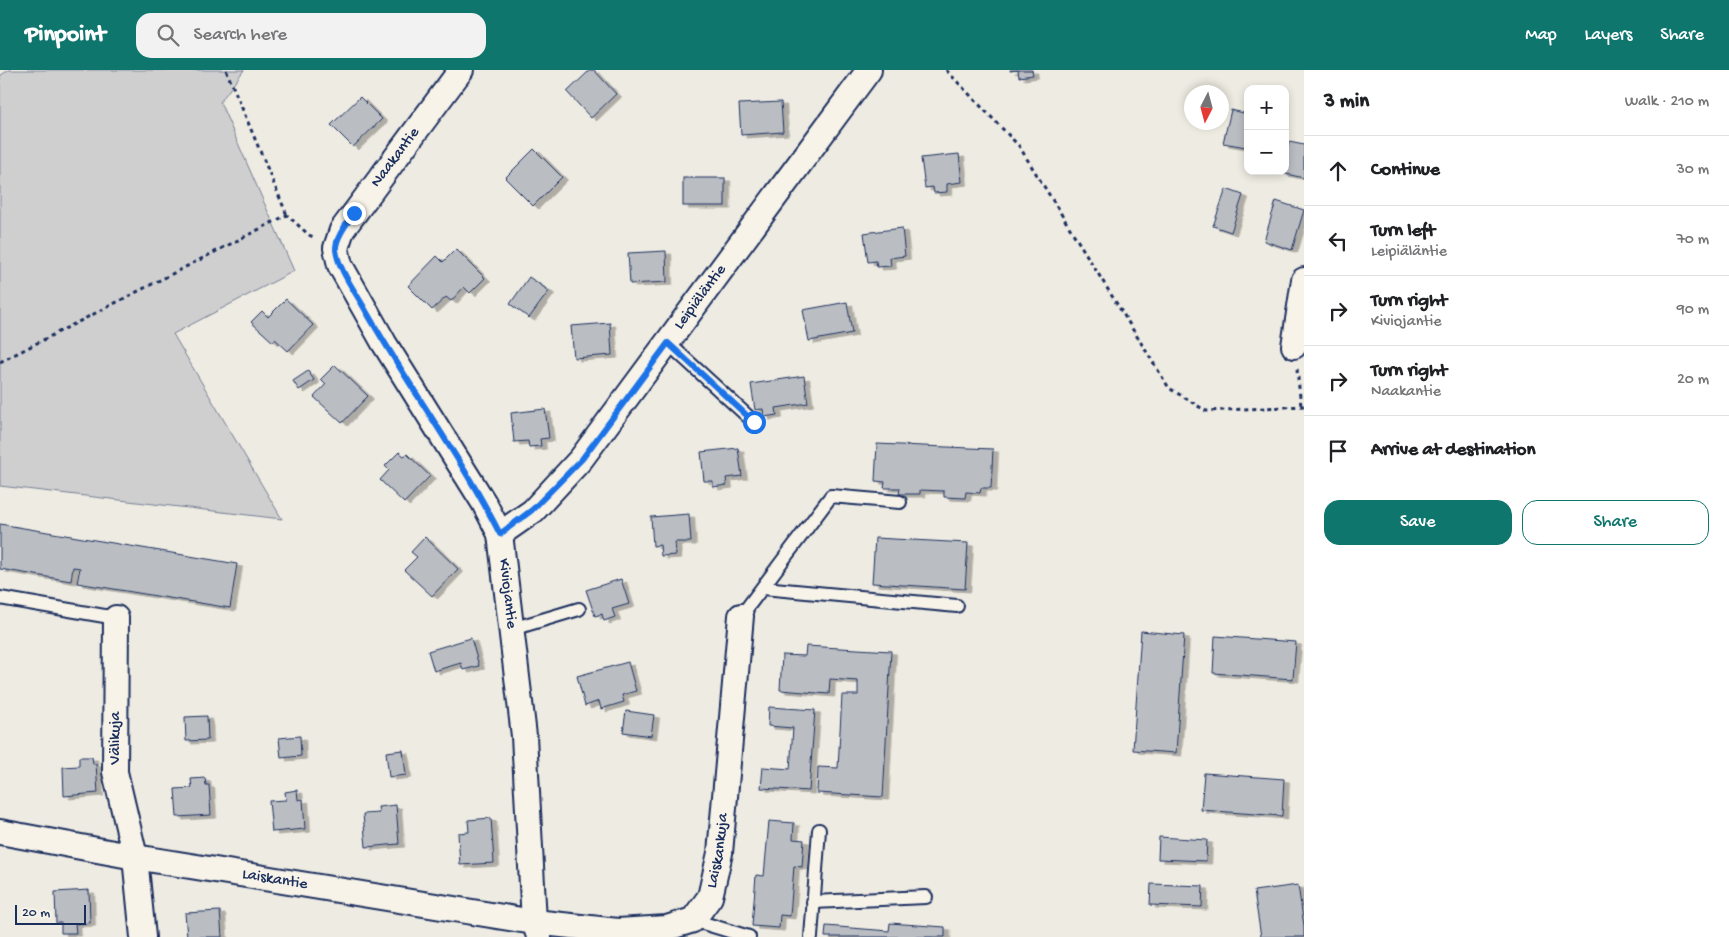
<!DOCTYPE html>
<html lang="en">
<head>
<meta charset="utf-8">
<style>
  :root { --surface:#fff; --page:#f2f2f2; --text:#202124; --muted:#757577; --line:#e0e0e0; --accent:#0f766e }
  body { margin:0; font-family:"Gochi Hand",sans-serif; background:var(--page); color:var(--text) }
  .controls { position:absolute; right:15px; top:15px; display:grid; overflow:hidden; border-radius:10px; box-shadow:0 2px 8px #0003 }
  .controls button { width:45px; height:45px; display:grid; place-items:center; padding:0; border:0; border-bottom:1px solid var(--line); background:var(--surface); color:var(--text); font:25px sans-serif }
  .compass { position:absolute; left:1184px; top:15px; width:45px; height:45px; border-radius:50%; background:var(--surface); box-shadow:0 2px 8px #0003; rotate:186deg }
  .scale { position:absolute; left:15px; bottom:12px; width:71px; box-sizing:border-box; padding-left:5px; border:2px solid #1b2f5e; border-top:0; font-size:14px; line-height:18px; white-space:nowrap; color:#1b2f5e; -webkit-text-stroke:4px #f7f3e8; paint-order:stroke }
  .stop { position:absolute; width:15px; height:15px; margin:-11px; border:4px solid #1a73e8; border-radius:50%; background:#fff }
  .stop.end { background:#1a73e8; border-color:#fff; box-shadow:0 1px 5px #0008 }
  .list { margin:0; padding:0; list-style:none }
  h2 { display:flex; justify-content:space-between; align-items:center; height:65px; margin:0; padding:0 20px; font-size:21px }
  h2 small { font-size:16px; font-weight:400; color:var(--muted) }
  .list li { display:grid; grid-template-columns:32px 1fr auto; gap:15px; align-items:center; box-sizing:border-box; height:70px; padding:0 20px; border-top:1px solid var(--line) }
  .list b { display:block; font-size:19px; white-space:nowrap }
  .list p { margin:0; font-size:16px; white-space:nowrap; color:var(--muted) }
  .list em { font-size:16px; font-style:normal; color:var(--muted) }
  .actions { display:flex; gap:10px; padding:15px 20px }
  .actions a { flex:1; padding:11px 0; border:1px solid var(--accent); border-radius:15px; text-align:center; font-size:18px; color:var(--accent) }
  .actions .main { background:var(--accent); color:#fff }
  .icon { flex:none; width:28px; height:28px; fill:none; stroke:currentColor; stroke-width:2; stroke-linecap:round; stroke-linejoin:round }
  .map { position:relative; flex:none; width:1304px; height:867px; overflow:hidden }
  header { display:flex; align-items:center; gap:30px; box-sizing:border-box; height:70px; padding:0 25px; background:var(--accent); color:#fff }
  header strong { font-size:24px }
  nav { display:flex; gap:28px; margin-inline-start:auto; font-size:18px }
  .search { width:350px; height:45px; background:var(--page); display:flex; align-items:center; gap:12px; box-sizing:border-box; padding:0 18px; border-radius:15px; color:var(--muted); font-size:19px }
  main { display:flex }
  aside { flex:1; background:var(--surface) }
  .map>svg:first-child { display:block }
  .green { fill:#cfcfcf; stroke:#757f96 }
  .building { fill:#babdc2; stroke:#1b2f5e; filter:url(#shadow) }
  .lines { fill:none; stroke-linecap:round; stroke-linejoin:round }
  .service-casing { stroke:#1b2f5e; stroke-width:16 }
  .minor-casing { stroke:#1b2f5e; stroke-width:28 }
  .path { stroke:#1b2f5e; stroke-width:3; stroke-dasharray:4 4; stroke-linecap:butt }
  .service { stroke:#f7f3e8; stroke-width:12 }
  .minor { stroke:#f7f3e8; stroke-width:24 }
  .route { stroke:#1a73e8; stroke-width:6 }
  .labels { text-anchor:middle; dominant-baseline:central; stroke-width:4.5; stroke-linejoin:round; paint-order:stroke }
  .street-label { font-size:16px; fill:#1b2f5e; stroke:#f7f3e8 }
</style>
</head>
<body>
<header>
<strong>Pinpoint</strong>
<div class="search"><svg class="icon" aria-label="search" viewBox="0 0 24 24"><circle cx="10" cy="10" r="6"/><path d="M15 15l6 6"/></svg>Search here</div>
<nav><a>Map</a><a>Layers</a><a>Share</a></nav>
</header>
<main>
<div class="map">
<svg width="1304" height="867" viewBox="0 0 1304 867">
  <defs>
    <filter id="shadow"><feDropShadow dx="5.5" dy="3" stdDeviation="0" flood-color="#0004"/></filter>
  </defs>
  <rect width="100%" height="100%" fill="#eeebe2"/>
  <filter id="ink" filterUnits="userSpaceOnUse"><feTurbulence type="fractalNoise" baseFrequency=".02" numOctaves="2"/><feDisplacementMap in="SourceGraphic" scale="10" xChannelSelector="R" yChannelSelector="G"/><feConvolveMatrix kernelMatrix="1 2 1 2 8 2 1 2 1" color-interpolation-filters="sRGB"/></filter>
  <g filter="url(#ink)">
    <path class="green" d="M8,0h236l-24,32 74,169 -121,63 109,185 -282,-33v-410z"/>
    <g class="building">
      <path d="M590,0h4l22,24 -25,24 -24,-26z"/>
      <path d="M1010,0h22l1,5 -14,2 -1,-7 -8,1z"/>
      <path d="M360,27l22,22 -29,28 -22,-22z"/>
      <path d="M781,32l2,30 -42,3 -2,-31z"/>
      <path d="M1231,40l17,4 -2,33 -23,-4z"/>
      <path d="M1289,72l15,3v33l-22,-5v-2h3v-12z"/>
      <path d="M534,79l28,28 -29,29 -28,-28z"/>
      <path d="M959,84l3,28 -15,2v8l-13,1 -1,-6 -8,1 -4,-30z"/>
      <rect x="683" y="108" width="42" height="28"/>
      <path d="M1226,119l17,6 -12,37 -18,-6z"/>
      <path d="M1276,131l28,9 -12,40 -28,-9z"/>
      <path d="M902,158l3,28 -15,2 1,8 -14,1 -1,-6 -8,1 -4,-29z"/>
      <path d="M456,179l29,29 -15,15 -6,-6 -13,14 -5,-4 -14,13 -24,-24 29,-30 6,6z"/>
      <path d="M666,181l1,31 -37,2 -2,-31z"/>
      <path d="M529,207l20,14 -20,27 -19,-14z"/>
      <path d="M286,229l27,26 -25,26 -13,-12 -2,3 -22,-20 11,-11 6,6z"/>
      <path d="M847,232l5,31 -43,8 -6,-31z"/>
      <path d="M610,253l2,32 -38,3 -3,-32z"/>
      <path d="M335,295l33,31 -26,27 -28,-26 12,-13 -5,-5z"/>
      <path d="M308,301l6,9 -15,10 -6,-9z"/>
      <path d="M804,306l4,27 -32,5 1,7 -13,2 -1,-8 -8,1 -4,-26z"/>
      <path d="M545,339l4,29 -9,1 1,7 -12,1 -1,-6 -14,1 -3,-29z"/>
      <path d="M877,374l116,5 -2,39h-10l-1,5 -14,-1 -1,6 -21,-1v-6l-24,-1v4h-21l1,-6h-16l1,-6 -10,-1z"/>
      <path d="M738,378l4,28 -16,2 1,7 -14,2v-6h-9l-3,-29z"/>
      <path d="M399,382l5,4 3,-2 23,22 -26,27 -24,-23 9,-10 -4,-4z"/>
      <path d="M689,444l2,28h-16l1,13 -15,1 -1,-11 -7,1 -2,-29z"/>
      <path d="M0,454l237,40 -7,44 -153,-25 3,-15 -7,-1 -2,14 -71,-12z"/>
      <path d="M425,467l33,32 -26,27 -28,-26 13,-13 -6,-5z"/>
      <path d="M875,468l93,5 -3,46 -93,-6z"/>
      <path d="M621,509l8,25 -17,5 3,8 -11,4 -2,-7 -7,2 -9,-26z"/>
      <path d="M1141,561l43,4 -8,118 -43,-3z"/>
      <path d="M1215,566l81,6 -3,37 -80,-6z"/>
      <path d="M471,568l8,28 -16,4 -2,-7 -27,8 -6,-20z"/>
      <path d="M806,576l85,5 -8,146 -66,-4 1,-26 20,1 4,-73h16v-14l-28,-2 -1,15 -49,-4 2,-35 23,1z"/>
      <path d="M628,592l8,29 -14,4 2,7 -23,7 -2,-8 -14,5 -8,-30z"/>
      <path d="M769,637l46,3 -6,81 -48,-3 2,-21 27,2 3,-41 -25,-2z"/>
      <path d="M626,641l28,4 -3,21 -28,-4z"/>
      <path d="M207,646l1,24 -22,1 -1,-24z"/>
      <path d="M300,666l1,20 -20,2 -2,-20z"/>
      <path d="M403,680l3,25 -17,2 -3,-25z"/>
      <path d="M79,687h13l1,7h3l2,29 -34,3 -1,-29 16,-1z"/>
      <path d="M1204,703l80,6 -2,37 -81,-6z"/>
      <path d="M205,708l1,7h3l2,30 -34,2 -2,-28 17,-1 -1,-9z"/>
      <path d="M297,720l1,10 5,-1 2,30 -33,3 -3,-31 17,-1 -1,-8z"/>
      <path d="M396,735l3,39 -33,3 -3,-33 16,-1 -1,-6z"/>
      <path d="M491,748l3,45 -34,2 -2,-32 11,-1 -1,-12z"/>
      <path d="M769,751l25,2 -1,16 11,1 -2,27 -8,-1 -4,50 -10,-1 -1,13 -27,-2 4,-51 8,1z"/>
      <path d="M1159,767l48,3 -1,21 -48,-2z"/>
      <path d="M1151,814l52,2 -1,21 -52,-2z"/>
      <path d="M1298,815l6,41v11h-43l-7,-46z"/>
      <path d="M89,820l1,33 -15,1 1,9h-15v-10h-5l-1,-31z"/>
      <path d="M220,841l2,26h-35l-2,-24z"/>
      <path d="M890,853l55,4v10h-120l1,-11 63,5z"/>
    </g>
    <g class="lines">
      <defs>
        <g id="service">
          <path d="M668,273l86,79"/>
          <path d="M763,518l194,18"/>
          <path d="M0,528l116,20"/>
          <path d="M741,546l90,-120 69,6"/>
          <path d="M512,559l67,-20"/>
          <path d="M813,832l113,-5"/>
          <path d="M693,850l56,17"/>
          <path d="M811,867l8,-107"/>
        </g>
        <g id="minor">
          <path id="s1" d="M461,0l-119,160 -6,18 4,17 44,78 100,160 16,31 24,202 10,186 5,14"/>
          <path d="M1294,276l10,-66"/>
          <path id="s2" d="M500,464l33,-23 48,-52 288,-389"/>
          <path d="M116,548l-1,154 20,85 8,80"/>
          <path id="s3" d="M0,762l135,25 399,65 84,9 49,-3 26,-8 17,-23 10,-44 21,-237"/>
        </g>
      </defs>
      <use href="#service" class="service-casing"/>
      <use href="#minor" class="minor-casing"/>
      <g class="path">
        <path d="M226,0l61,145"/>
        <path d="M946,0l73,76 150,242 37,23 98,-5"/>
        <path d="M0,292l287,-147 22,20 6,3"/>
        <path d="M1297,299l4,37"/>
      </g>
      <use href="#service" class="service"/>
      <use href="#minor" class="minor"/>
    </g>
  </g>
  <g class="lines" filter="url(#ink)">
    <path class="route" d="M354,143c-6,9 -19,25 -18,37 2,19 21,44 30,61 43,76 95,146 134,223l32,-24 50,-51 86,-116 86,79"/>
  </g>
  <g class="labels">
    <g class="street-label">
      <text transform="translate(396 88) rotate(-53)">Naakantie</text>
      <text stroke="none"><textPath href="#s2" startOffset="312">Leipiäläntie</textPath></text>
      <text stroke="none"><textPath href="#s1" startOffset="609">Kiviojantie</textPath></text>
      <text transform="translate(116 668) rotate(-90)">Välikuja</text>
      <text stroke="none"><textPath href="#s3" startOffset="778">Laiskankuja</textPath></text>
      <text stroke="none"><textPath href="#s3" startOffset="279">Laiskantie</textPath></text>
    </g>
  </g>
</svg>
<div class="controls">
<button>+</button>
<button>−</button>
</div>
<svg class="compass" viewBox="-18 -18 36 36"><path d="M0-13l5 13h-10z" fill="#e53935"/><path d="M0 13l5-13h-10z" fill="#757577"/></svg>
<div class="scale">20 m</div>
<div class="stop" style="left:754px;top:352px"></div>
<div class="stop end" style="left:354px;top:143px"></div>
</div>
<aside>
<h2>3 min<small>Walk · 210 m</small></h2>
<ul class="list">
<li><svg class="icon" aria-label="ahead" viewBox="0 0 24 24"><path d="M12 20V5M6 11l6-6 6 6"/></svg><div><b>Continue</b></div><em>30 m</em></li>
<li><svg class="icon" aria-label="left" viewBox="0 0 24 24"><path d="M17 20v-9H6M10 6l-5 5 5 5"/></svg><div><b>Turn left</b><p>Leipiäläntie</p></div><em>70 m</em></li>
<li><svg class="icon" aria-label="right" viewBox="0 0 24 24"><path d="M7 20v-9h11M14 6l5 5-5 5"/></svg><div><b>Turn right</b><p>Kiviojantie</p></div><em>90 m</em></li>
<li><svg class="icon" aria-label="right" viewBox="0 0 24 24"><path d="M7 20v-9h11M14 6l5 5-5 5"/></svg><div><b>Turn right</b><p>Naakantie</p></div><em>20 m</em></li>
<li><svg class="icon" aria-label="arrive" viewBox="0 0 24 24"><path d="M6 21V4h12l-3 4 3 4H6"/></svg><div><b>Arrive at destination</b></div></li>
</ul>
<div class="actions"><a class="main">Save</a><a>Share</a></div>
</aside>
</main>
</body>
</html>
